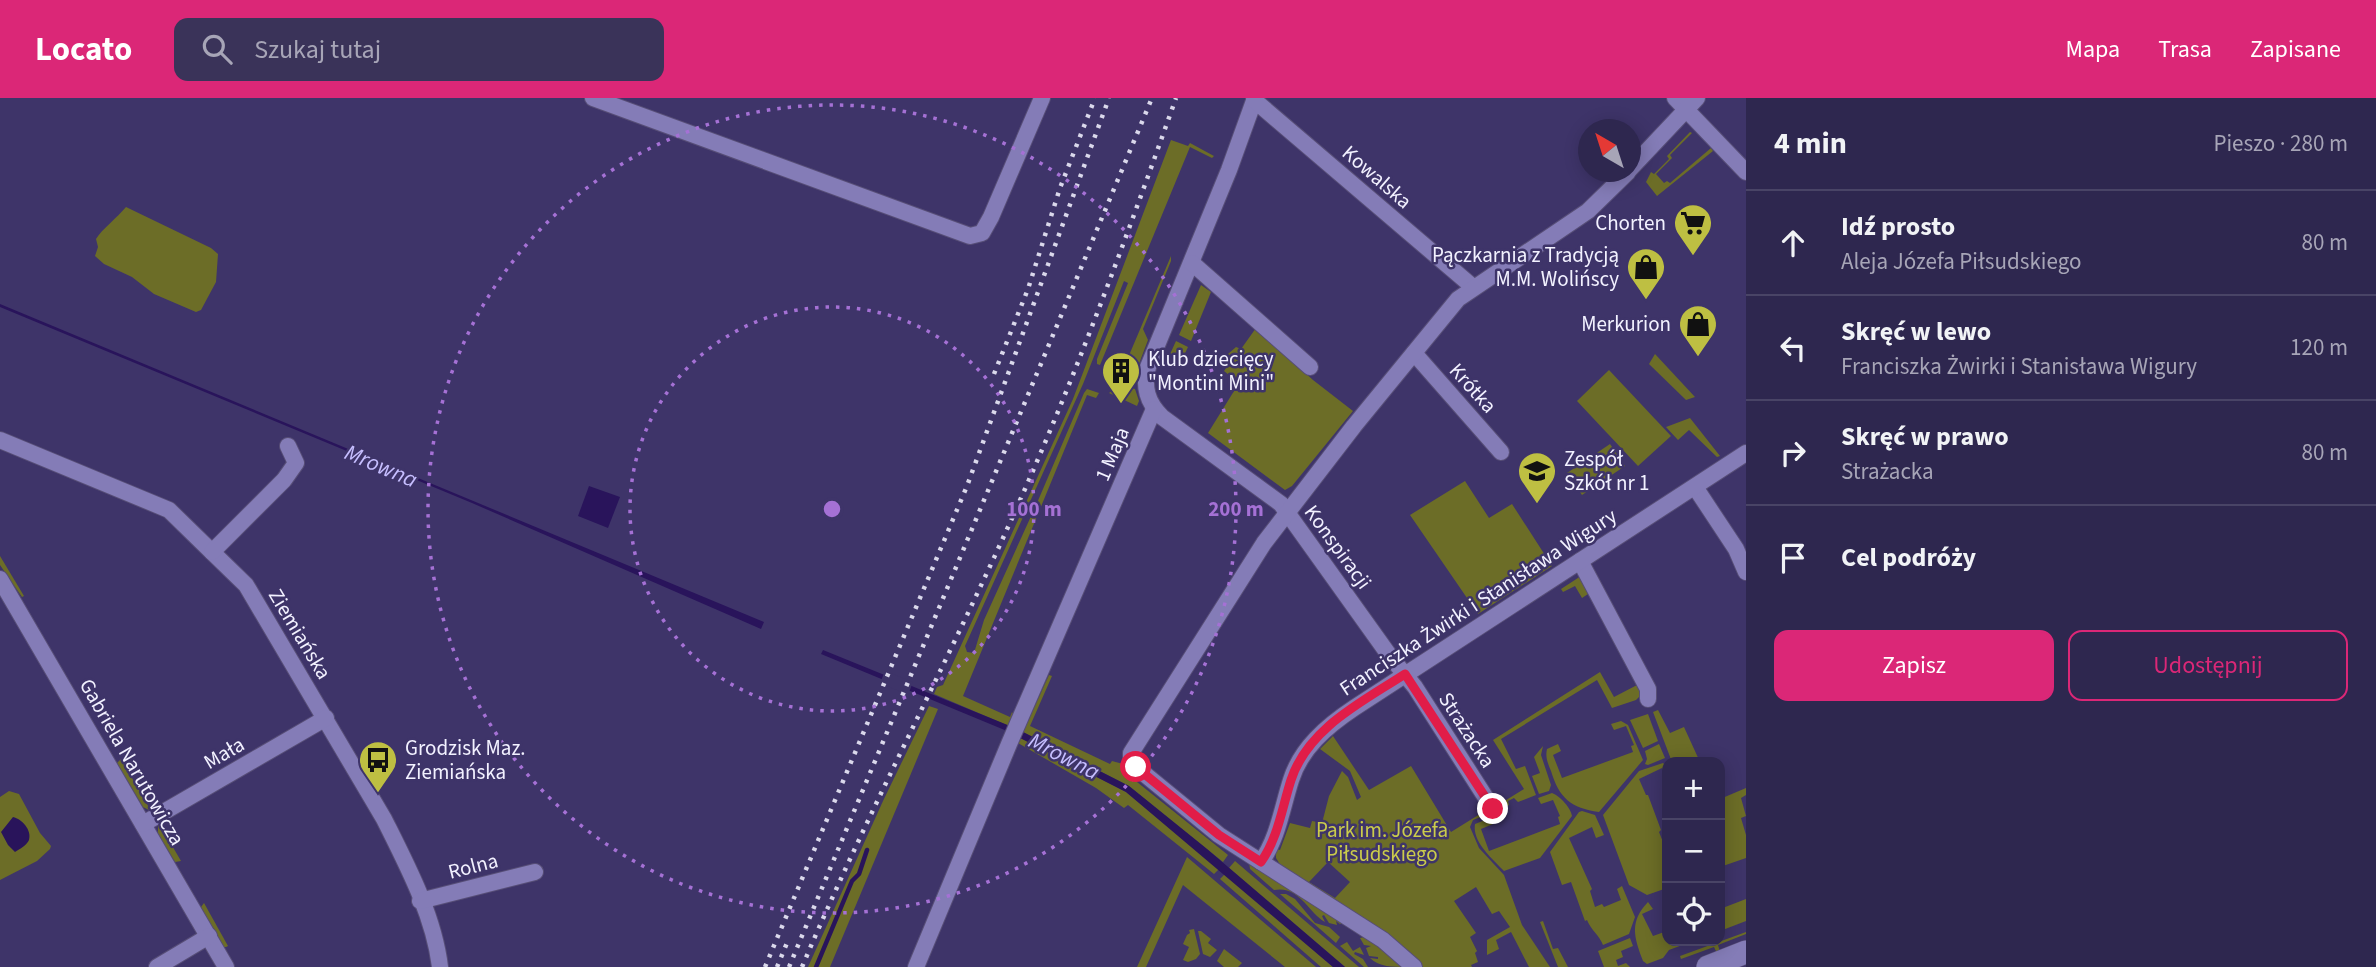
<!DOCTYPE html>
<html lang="pl">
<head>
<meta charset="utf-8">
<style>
  :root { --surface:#2e274f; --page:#3a3359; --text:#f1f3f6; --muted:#a7a5b7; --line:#494466; --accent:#db2777 }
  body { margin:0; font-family:"Source Sans 3",sans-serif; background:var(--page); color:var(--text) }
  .controls { position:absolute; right:21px; bottom:21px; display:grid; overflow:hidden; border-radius:14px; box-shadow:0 4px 18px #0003 }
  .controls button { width:63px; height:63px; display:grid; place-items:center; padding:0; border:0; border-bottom:2px solid var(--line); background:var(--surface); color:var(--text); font:35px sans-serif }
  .compass { position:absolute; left:1578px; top:21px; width:63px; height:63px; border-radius:50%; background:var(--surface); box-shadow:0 4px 18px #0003; rotate:321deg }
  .stop { position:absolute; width:21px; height:21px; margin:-16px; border:5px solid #e11d48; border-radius:50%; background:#fff }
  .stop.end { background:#e11d48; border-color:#fff; box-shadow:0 2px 7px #0008 }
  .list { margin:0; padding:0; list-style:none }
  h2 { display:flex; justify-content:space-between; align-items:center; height:91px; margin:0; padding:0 28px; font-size:30px }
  h2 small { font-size:23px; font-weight:400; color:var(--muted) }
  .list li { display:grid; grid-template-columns:46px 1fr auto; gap:21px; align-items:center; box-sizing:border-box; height:105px; padding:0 28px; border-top:2px solid var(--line) }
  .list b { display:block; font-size:26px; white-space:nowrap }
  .list p { margin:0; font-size:23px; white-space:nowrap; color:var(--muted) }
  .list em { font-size:23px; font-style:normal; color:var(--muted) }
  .actions { display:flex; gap:14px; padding:21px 28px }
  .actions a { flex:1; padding:16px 0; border:2px solid var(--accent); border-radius:14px; text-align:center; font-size:24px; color:var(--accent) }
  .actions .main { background:var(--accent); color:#fff }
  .icon { flex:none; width:38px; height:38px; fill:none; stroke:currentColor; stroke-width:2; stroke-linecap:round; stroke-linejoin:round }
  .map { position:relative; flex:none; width:1746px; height:869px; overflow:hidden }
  header { display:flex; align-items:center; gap:42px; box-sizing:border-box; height:98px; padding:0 35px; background:var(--accent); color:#fff }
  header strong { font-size:33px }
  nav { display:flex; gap:38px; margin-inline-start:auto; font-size:24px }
  .search { width:490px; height:63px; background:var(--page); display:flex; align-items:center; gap:18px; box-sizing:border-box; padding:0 24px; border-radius:14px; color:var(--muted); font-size:26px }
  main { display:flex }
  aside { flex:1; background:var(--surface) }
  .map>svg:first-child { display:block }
  .green { fill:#6c6d27; fill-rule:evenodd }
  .water { fill:#29145b }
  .pier { fill:#3e3469 }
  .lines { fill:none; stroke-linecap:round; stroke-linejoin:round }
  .stream { stroke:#29145b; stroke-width:4.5 }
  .street-casing { stroke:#574e77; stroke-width:18 }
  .secondary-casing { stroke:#574e77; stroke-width:24 }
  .street { stroke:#847cb7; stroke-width:16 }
  .secondary { stroke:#847cb7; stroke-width:23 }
  .rail { stroke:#dad8eb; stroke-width:4.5; stroke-dasharray:3.5 7; stroke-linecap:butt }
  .route { stroke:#e11d48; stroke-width:9 }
  .ring { fill:none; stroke:#a571d5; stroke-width:3.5; stroke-dasharray:3.5 7 }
  .labels { text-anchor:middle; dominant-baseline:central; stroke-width:5; stroke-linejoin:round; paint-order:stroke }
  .street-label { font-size:21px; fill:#f2f1ff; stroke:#3e3469 }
  .poi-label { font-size:21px; fill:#f2f1ff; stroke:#3e3469; text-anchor:end }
  .park-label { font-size:21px; fill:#cbcc4b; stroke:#3e3469 }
  .water-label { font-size:23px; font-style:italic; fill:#c6beff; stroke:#3e3469 }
  .centre { fill:#a571d5; stroke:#3e3469; stroke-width:3.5 }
  .ring-label { font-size:21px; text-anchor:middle; font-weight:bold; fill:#a571d5; stroke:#3e3469; stroke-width:5; stroke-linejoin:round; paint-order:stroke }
</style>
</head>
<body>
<header>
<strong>Locato</strong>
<div class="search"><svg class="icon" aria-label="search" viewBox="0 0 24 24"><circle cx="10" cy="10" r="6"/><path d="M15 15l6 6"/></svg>Szukaj tutaj</div>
<nav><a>Mapa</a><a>Trasa</a><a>Zapisane</a></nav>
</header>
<main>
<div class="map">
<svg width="1746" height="869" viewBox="0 0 1746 869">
  <rect width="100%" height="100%" fill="#3e3469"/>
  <g class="green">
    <path d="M1690,34l2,1 -22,22 2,3 -16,16 8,9 3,-2 3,2 41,-35 2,3 -56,45 -11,-14 5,-10 3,2 15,-15 -2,-3z"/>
    <path d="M1171,42l17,6 2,-3 24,13 -2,2 -22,-11 -90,218 -3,-1v-5l31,-76 -4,-2 -41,103 -118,262 2,6 7,1 10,-33 53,-117 47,-110 3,-4 12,4 -3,5 -9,-3 -124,301 47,21 2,-5 2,3 -5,11 -75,-32 3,-7 6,-2 130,-286z"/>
    <path d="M126,109l85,41 7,6 -2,28 -15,28 -5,2 -42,-18 -22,-17 -28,-13 -9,-8 3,-9 -2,-8c6,-10 21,-21 30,-32z"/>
    <path d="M1171,158v5l-28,68 5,11 -14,37 -12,-5z"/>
    <path d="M1201,187l10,7 -20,49 -12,-6z"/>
    <path d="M1256,230l57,52 40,31 -61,75 -7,4 -77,-57 31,-50 -15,-12 4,-6 -7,-5 15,-13 5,2z"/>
    <path d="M1176,243l12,6 -10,21 -12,-5z"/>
    <path d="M1655,256l40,43 -9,3 -37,-36z"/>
    <path d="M1609,272l62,66 -33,30 -61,-65z"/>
    <path d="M1120,287l15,4 4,12 -2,5 -28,-13z"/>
    <path d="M1690,320l30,38 -3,1 -28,-27 -11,10 -12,-13z"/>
    <path d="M1610,346l15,22 -43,29 -15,-22z"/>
    <path d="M1465,383l24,37 23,-14 40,62 -74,48 -68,-99z"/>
    <path d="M0,458l24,40 -2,1 -22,-32z"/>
    <path d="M1581,478l10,16 -9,6 -7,-12 -12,6 -2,-3z"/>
    <path d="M1600,574l14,25 25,-13 1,12 -4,4 -24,8 -15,-28 -96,59 15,30 9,-3 11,29 -18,7 -4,-4 -6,3 1,4 -8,4 -3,-4 26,-16 -31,-49z"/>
    <path d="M1049,577l3,1 -22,50 80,38 2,-3 11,3 9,14 96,77 -5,7 -94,-76 -106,-54z"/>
    <path d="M929,608l9,3 -108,258h-22l75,-166z"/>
    <path d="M1658,612l12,23 14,-6 16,35h-28l-19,-50z"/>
    <path d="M1648,616l10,27 -15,7 -13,-28z"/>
    <path d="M1621,623l7,4 15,35 -44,52c-28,-4 -40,-14 -48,-41 -3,-7 -6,-14 -4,-22l11,-5 3,7 -8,4 9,23 71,-26 -2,-6 3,-1 -8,-19 -12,4 -3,-6z"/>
    <path d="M1333,638l36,54 42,-24 40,66 37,-23 3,4 -18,7 -3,7 9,21 25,27 18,50 28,42h-21l-18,-35 -15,8 3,9 -12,6v-15l23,-13 -11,-16 -7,3 -16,-27 -22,14 22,32 -6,4 7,14 -2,2 3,9 -7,3 1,2h-49l-33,-31 -109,-70 -5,-8v-9l4,1 10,-27 20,5 2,-7 10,2 7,-27 13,-25 6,6 9,23 4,-3 -11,-26 -30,-22zM1328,764l22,20 -15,16 -26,-16z"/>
    <path d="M1021,640l105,54 93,77 -5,5 -86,-69 -4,3 -28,-20 -78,-45z"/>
    <path d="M1659,646l6,14 -17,7 -3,-1 2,-5 -2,-8z"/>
    <path d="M1543,648l-2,9 10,30 -2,6 -10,3 -7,-18 8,-3 -6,-16z"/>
    <path d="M121,661l30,52 -8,-4 -26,-44z"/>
    <path d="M1663,665l4,4v10l-5,-9 -23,11 7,16h2l13,35 -2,2 6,15h2v41l-20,7 -18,-10 -26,-70 36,-44z"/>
    <path d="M1746,690v7l-5,3 5,18 -5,2 5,17v23l-26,9v-68z"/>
    <path d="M9,693l10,3 21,39 11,13 -1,3 -13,12 -37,19v-83z"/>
    <path d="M1552,695c8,3 19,15 20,23l-32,42 -36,13c-12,-13 -32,-29 -29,-47l15,-6 3,6 -12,5 8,22 71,-27 -2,-7 2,-1 -7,-16 -12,4 -3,-6z"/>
    <path d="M1582,713l13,4 9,20 -8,3 -4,-11 -23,11 23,51 -2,2 5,16 7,-3 2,3 17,-7 -4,-11 5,-3 13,31 -6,17 -26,11c-4,-10 -12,-15 -16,-25l-2,1 -14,-39 -9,3 -12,-33 29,-40z"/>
    <path d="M158,726l2,1 21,36 -6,1 -17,-28z"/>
    <path d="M1187,759l129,110h-31l-102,-82 -37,82h-9z"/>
    <path d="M1235,763l124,106h-14l-116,-99z"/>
    <path d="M1249,764l96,60 -5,2 -4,-3 1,4 -8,-2 -5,-8 -2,1 3,6c-17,-10 -26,-37 -51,-32l-24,-21z"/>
    <path d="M1225,776l108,93h-12l-101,-88z"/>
    <path d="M1280,796h6l9,5 20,24 14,4 11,10 -4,6z"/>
    <path d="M1746,801v22l-26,10v-22z"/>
    <path d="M1648,804l5,7 -11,5 11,22 14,-5v10h26l-24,9 -6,8 -16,6 -4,-3c-9,-24 -14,-39 5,-59z"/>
    <path d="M204,805l24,43 -2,1h-3l-22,-40z"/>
    <path d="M1543,823l10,28 5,-1 10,19h-10l-18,-45z"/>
    <path d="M1194,831l6,25 -4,5 -8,3 -5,-2 6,-13 -6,-3 4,-9 3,-2 -1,-3z"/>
    <path d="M1358,832l48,37c-13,0 -27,0 -36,-9l8,1v-2l-9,-1 -3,-8 5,-2 -7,-1 -4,-7 4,-1 -5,-2z"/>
    <path d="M1198,833h3l10,8 -3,4 9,7 -7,7 -7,-3z"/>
    <path d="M1746,834v2l-28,11 2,7 -3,1 -3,-6 -33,12 -1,-3z"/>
    <path d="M1630,840l3,8 -12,5 2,6 -7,3 2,6 8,-3 4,4h-26l-6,-16z"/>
    <path d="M1347,844l6,9 7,-4 4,8 -9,-3 -1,2 9,5 5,8h-4l-24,-21z"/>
    <path d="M1224,851l18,14 -4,4h-14l-7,-6z"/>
  </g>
  <g class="water">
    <path d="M0,206l764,318 -3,7 -289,-126 -472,-196z"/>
    <path d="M589,388l31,11 -12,31 -30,-12z"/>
    <path d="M823,552l187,76 -3,5 -186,-77z"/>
    <path d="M1023,634l106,54 78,63 138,118h-12l-207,-175 -106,-54z"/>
    <path d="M13,719c9,2 19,13 16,23 -2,5 -9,9 -14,12l-7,-7 -7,-13z"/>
  </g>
  <path class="pier" d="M885,573l28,11 -5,13 -28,-12z"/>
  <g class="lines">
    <path class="stream" d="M816,869l36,-86 7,-7 8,-24"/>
    <defs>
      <g id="street">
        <path d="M593,0l377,138 12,-3 9,-16 51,-119"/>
        <path d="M1255,0l-26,72 -81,197c-5,20 -1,35 14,50l119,87 108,151 26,32 78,122"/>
        <path d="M1675,0l71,74"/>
        <path d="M1254,2l219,187"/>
        <path d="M1630,71l67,-71"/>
        <path d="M1192,165l118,104"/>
        <path d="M1414,255l87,99"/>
        <path d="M0,342l169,70 43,42 34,33 138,234c23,46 50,97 56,148"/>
        <path d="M1695,389l41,62 10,23"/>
        <path d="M212,454l72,-72 12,-17 -8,-17"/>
        <path d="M1580,463l68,128v10"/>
        <path d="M0,481l226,388"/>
        <path d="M143,726l183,-106"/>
        <path d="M1261,764c17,-24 21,-54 30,-82 10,-32 36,-54 63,-72l392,-255"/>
        <path d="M420,803l115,-29"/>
        <path d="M157,869l52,-31"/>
        <path d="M916,869l93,-223 145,-335"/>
        <path d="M1414,869l-31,-27 -164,-105 -83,-68 -5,-8v-6l133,-210 90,-117 104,-127 130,-88 40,-39"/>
      </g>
      <path id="secondary" d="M1708,869l38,-15"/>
    </defs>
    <use href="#street" class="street-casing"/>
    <use href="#secondary" class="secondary-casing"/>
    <use href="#street" class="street"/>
    <use href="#secondary" class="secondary"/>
    <g class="rail">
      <path d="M994,276l34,-85 32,-101 35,-90"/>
      <path d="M765,869l202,-481 142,-388"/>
      <path d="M777,869l12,-29"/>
      <path d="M789,869l363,-869"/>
      <path d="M802,869c66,-156 146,-305 215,-460 60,-134 110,-271 159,-409"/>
    </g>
  </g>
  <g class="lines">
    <path class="route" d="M1136,669l83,68 42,27c17,-24 21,-54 30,-82 17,-52 71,-78 114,-106l88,135"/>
  </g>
  <g class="ring">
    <circle cx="832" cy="411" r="202"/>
    <circle cx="832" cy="411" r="404"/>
  </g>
  <defs>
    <symbol id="supermarket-pin" viewBox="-11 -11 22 30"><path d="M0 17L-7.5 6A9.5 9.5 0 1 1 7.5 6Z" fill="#bebf42" stroke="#3e3469"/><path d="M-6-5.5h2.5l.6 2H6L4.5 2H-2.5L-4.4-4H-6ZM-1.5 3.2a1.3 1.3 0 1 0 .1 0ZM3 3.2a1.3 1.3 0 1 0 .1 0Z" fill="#111"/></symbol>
    <symbol id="shop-pin" viewBox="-11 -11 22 30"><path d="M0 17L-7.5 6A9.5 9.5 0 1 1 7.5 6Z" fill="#bebf42" stroke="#3e3469"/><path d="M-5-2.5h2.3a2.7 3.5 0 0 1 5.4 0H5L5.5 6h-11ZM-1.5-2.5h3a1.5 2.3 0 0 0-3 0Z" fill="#111"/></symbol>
    <symbol id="building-pin" viewBox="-11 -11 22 30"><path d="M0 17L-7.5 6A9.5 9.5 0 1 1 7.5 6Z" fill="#bebf42" stroke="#3e3469"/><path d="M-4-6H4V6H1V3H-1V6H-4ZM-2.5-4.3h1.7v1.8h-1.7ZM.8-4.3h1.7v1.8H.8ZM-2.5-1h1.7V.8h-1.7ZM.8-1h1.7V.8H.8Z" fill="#111"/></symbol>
    <symbol id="school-pin" viewBox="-11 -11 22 30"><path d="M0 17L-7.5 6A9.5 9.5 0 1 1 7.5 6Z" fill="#bebf42" stroke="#3e3469"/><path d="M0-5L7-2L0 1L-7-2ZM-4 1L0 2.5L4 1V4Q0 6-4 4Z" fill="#111"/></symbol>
    <symbol id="bus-pin" viewBox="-11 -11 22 30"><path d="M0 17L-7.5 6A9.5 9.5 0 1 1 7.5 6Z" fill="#bebf42" stroke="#3e3469"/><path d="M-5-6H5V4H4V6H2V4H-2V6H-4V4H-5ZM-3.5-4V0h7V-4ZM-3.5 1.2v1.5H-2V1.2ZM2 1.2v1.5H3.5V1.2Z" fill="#111"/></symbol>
  </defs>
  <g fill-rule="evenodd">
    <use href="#supermarket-pin" x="1671" y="103" width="44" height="60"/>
    <use href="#shop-pin" x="1624" y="147" width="44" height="60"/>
    <use href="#shop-pin" x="1676" y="204" width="44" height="60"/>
    <use href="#building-pin" x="1099" y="251" width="44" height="60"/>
    <use href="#school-pin" x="1515" y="351" width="44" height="60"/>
    <use href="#bus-pin" x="356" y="640" width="44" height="60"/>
  </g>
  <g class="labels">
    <g class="street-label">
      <text transform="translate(1377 79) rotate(41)">Kowalska</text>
      <text transform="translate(1473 290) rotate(48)">Krótka</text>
      <text transform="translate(1112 356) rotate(-67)">1 Maja</text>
      <text transform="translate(1338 449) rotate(54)">Konspiracji</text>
      <text transform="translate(1478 504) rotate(-33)">Franciszka Żwirki i Stanisława Wigury</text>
      <text transform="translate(300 536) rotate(59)">Ziemiańska</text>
      <text transform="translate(1467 632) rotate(57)">Strażacka</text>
      <text transform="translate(224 655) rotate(-30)">Mała</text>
      <text transform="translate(132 664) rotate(60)">Gabriela Narutowicza</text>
      <text transform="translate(473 768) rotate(-14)">Rolna</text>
    </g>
    <g class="poi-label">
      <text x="1666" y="125">Chorten</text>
      <text x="1619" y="157">Pączkarnia z Tradycją<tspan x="1619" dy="24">M.M. Wolińscy</tspan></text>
      <text x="1671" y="226">Merkurion</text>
      <text x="1148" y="261" text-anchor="start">Klub dziecięcy<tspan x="1148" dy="24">"Montini Mini"</tspan></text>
      <text x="1564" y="361" text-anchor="start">Zespół<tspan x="1564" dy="24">Szkół nr 1</tspan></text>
      <text x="405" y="650" text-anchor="start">Grodzisk Maz.<tspan x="405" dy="24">Ziemiańska</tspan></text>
    </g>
    <g class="park-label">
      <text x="1382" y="732">Park im. Józefa<tspan x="1382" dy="24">Piłsudskiego</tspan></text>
    </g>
    <g class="water-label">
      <text transform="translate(381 368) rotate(23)">Mrowna</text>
      <text transform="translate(1064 658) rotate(27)">Mrowna</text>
    </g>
  </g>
  <circle cx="832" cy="411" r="10" class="centre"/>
  <g class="ring-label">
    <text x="1034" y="418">100 m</text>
    <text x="1236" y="418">200 m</text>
  </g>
</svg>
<div class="controls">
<button>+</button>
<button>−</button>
<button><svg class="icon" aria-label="locate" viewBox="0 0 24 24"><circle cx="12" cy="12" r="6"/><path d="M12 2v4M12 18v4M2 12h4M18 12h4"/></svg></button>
</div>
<svg class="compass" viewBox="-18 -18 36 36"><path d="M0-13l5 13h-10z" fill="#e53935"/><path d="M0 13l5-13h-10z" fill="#a7a5b7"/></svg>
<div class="stop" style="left:1136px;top:669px"></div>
<div class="stop end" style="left:1493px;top:711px"></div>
</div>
<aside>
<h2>4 min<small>Pieszo · 280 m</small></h2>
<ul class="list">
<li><svg class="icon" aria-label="ahead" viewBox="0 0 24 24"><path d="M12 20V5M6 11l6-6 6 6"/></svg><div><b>Idź prosto</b><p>Aleja Józefa Piłsudskiego</p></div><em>80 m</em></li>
<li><svg class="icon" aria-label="left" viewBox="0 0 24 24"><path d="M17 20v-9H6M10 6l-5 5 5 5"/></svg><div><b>Skręć w lewo</b><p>Franciszka Żwirki i Stanisława Wigury</p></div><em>120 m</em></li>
<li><svg class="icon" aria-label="right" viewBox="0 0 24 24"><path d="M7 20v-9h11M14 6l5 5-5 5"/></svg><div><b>Skręć w prawo</b><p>Strażacka</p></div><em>80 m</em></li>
<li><svg class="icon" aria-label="arrive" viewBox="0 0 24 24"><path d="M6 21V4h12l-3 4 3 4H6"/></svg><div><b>Cel podróży</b></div></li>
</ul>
<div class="actions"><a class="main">Zapisz</a><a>Udostępnij</a></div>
</aside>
</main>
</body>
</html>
